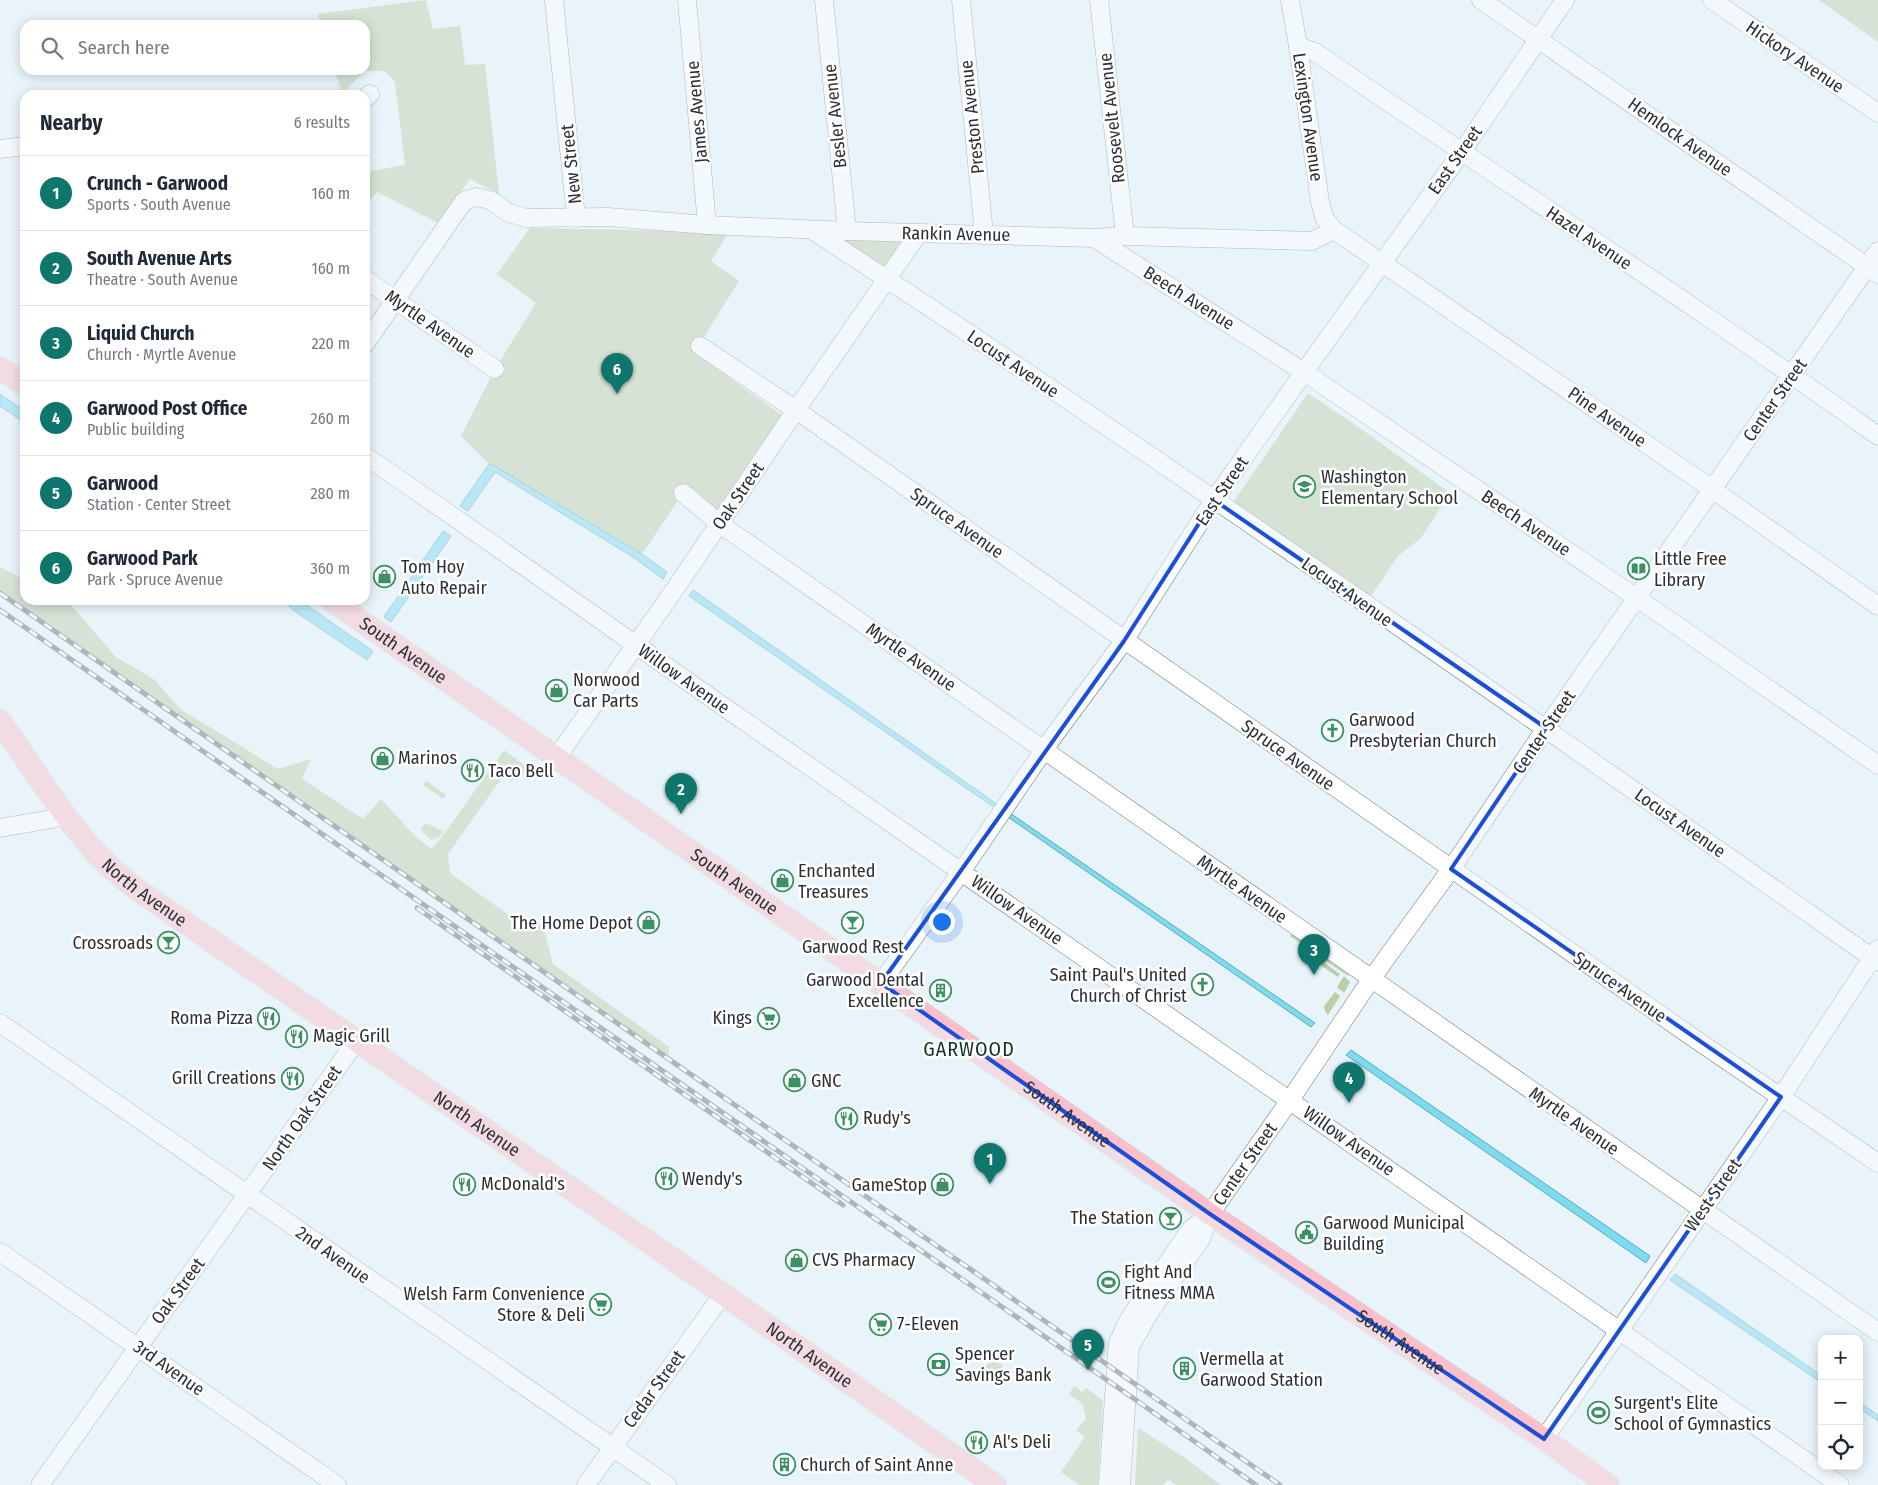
<!DOCTYPE html>
<html lang="en">
<head>
<meta charset="utf-8">
<style>
  :root { --surface:#fff; --page:#f2f2f3; --text:#1f2937; --muted:#747a83; --line:#e0e1e3; --accent:#0f766e }
  body { margin:0; font-family:"Fira Sans Condensed",sans-serif; background:var(--page); color:var(--text) }
  .controls { position:absolute; right:15px; bottom:15px; display:grid; overflow:hidden; border-radius:10px; box-shadow:0 2px 12px #0003 }
  .controls button { width:45px; height:45px; display:grid; place-items:center; padding:0; border:0; border-bottom:1px solid var(--line); background:var(--surface); color:var(--text); font:25px sans-serif }
  .you { position:absolute; left:941px; top:921px; width:18px; height:18px; margin:-12px; border:4px solid #fff; border-radius:50%; background:#1a73e8; box-shadow:0 0 0 8px #1a73e833 }
  .badge { display:grid; place-items:center; width:32px; height:32px; border-radius:50%; background:var(--accent); color:#fff; font-size:16px; font-weight:700 }
  .pin { position:absolute; translate:-50% -41px; filter:drop-shadow(0 1px 2px #0008) }
  .pin::after { content:''; position:absolute; top:26px; width:18px; height:15px; background:inherit; clip-path:polygon(0 0,100% 0,50% 100%) }
  .list { margin:0; padding:0; list-style:none }
  h2 { display:flex; justify-content:space-between; align-items:center; height:65px; margin:0; padding:0 20px; font-size:21px }
  h2 small { font-size:16px; font-weight:400; color:var(--muted) }
  .list li { display:grid; grid-template-columns:32px 1fr auto; gap:15px; align-items:center; box-sizing:border-box; height:75px; padding:0 20px; border-top:1px solid var(--line) }
  .list b { display:block; font-size:19px; white-space:nowrap }
  .list p { margin:0; font-size:16px; white-space:nowrap; color:var(--muted) }
  .list em { font-size:16px; font-style:normal; color:var(--muted) }
  .icon { flex:none; width:28px; height:28px; fill:none; stroke:currentColor; stroke-width:2; stroke-linecap:round; stroke-linejoin:round }
  .map { position:relative; flex:none; width:1878px; height:1485px; overflow:hidden }
  .search { position:absolute; background:var(--surface); box-shadow:0 2px 12px #0003; left:20px; top:20px; width:350px; height:55px; display:flex; align-items:center; gap:12px; box-sizing:border-box; padding:0 18px; border-radius:15px; color:var(--muted); font-size:19px }
  .panel { position:absolute; background:var(--surface); box-shadow:0 2px 12px #0003; left:20px; top:90px; width:350px; height:515px; border-radius:15px }
  .map>svg:first-child { display:block }
  .green { fill:#bdcea6 }
  .water { fill:#7cdbef; stroke:#64a8b7 }
  .lines { fill:none; stroke-linecap:round; stroke-linejoin:round }
  .minor-casing { stroke:#6e767d; stroke-width:19 }
  .major-casing { stroke:#d1d1d2; stroke-width:23 }
  .minor { stroke:#fff; stroke-width:18 }
  .major { stroke:#ffbfca; stroke-width:21 }
  .rail-casing { stroke:#676c70; stroke-width:5 }
  .rail { stroke:#fff; stroke-width:3; stroke-dasharray:9; stroke-linecap:butt }
  .marked { fill:none; stroke:#1d4ed8; stroke-width:4; stroke-linejoin:round }
  .labels { text-anchor:middle; dominant-baseline:central; stroke-width:5; stroke-linejoin:round; paint-order:stroke }
  .street-label { font-size:18px; fill:#2d3033; stroke:#fff }
  .poi-label { font-size:18px; fill:#2d3033; stroke:#fff; text-anchor:start }
  .quarter-label { font-size:20px; letter-spacing:1px; fill:#0d3722; stroke:#fff }
</style>
</head>
<body>
<div class="map">
<svg width="1878" height="1485" viewBox="0 0 1878 1485">
  <rect width="100%" height="100%" fill="#e9f3fa"/>
  <g class="green">
    <path d="M426,0l7,29 27,-3 5,39 20,-1 14,130 -29,-15 -32,44 -61,-31 -12,14 2,-34 38,-7 -10,-83 -10,-11h-20l-23,22 -7,-23h30v-45h-44l-3,-11z"/>
    <path d="M1819,0h59v42z"/>
    <path d="M530,228l199,4 -18,29 28,20 -45,72 95,67 -63,95 -43,-22 -43,64 -148,-90 -31,-31 34,-67 41,-66 -39,-29z"/>
    <path d="M812,230l106,4 -31,45z"/>
    <path d="M1308,393l56,38 86,62 -29,45 -23,18 -29,43 -137,-95z"/>
    <path d="M0,567l25,13v20h38l6,3 47,54 39,23 25,29 98,60 33,-10 -9,20 61,40 18,-20 33,36 17,14 8,-8 65,-91 26,19 -19,12 -8,-5 -55,78 2,19 80,57 6,-10 8,9 9,35 116,83 -1,12 -668,-467z"/>
    <path d="M427,781l19,14 -3,4 -20,-14z"/>
    <path d="M426,823l18,9c-12,13 -14,7 -24,-3z"/>
    <path d="M1292,934l57,41 -1,1 -58,-40z"/>
    <path d="M1306,950l34,24 -2,3 -33,-22 -3,1z"/>
    <path d="M1344,976l6,6 -6,11 -7,-6z"/>
    <path d="M1335,992l5,4 -12,19 -3,-4 -1,-5z"/>
    <path d="M993,1361l9,3 1,8 -3,4 -24,7 10,-18z"/>
    <path d="M1074,1386l8,6 4,-4 17,12 -5,85h-19l-18,-13 24,-35 -9,-7 10,-11 -3,-15 -14,-10z"/>
    <path d="M1138,1428l47,30 36,27h-45l-8,-5 -5,5h-28z"/>
  </g>
  <g class="water">
    <path d="M0,394l25,17v12l-25,-17z"/>
    <path d="M489,464h2l151,90 25,18 -4,7 -27,-20 -141,-87 -27,39 -8,-5z"/>
    <path d="M443,531l8,5 -60,86 -7,-5z"/>
    <path d="M693,590l298,210 324,223 -4,4 -622,-431z"/>
    <path d="M283,600h16l74,51 -6,9 -74,-50z"/>
    <path d="M1351,1050l299,206 -4,7 -300,-208z"/>
    <path d="M1675,1274l147,102v7l-152,-103z"/>
    <path d="M1859,1402l19,13v6l-19,-13z"/>
  </g>
  <g class="lines">
    <defs>
      <g id="minor">
        <path d="M554,0l22,218"/>
        <path d="M687,0l20,225"/>
        <path d="M824,0l23,231"/>
        <path d="M961,0l23,234"/>
        <path d="M1099,0l26,236"/>
        <path d="M1290,0l8,46 22,156 5,17 9,11 378,259 166,117"/>
        <path d="M1481,0l397,274"/>
        <path d="M1712,0l166,113"/>
        <path d="M1298,46l17,6c187,129 378,251 563,384"/>
        <path d="M365,99l5,-5"/>
        <path d="M0,149l25,-3"/>
        <path d="M812,230c360,235 713,484 1066,732"/>
        <path d="M1094,238l210,134 349,237 225,156"/>
        <path d="M365,279l130,90"/>
        <path d="M365,344l92,-133 7,-10 12,-4 14,3 19,13 17,5 82,-1 99,8 140,6 247,7 31,-2 187,5 22,-11"/>
        <path d="M700,346l96,64 899,629 183,124"/>
        <path d="M365,456c130,88 257,180 385,269 364,253 727,506 1090,760"/>
        <path d="M683,493l37,31 1158,808"/>
        <path d="M557,757l118,-168 121,-179 122,-176"/>
        <path d="M0,828l52,-9 13,-6"/>
        <path d="M881,983l80,-111 89,-131 74,-100 90,-141 90,-128 157,-219 104,-153"/>
        <path d="M0,1023l667,462"/>
        <path d="M0,1252l337,233"/>
        <path d="M1544,1439l237,-342 97,-148"/>
        <path d="M40,1485l317,-445"/>
        <path d="M586,1485l137,-191"/>
        <path d="M1108,1485l9,-132 1,-10 11,-24 61,-89 20,-16 80,-114 82,-122 79,-109 95,-141 332,-477"/>
        <path d="M1121,1485l9,-138 19,-34 52,-74 9,-25"/>
      </g>
      <g id="major">
        <path d="M0,368l25,17"/>
        <path id="s1" d="M331,600l879,614 334,225 64,46"/>
        <path id="s2" d="M0,721c29,41 56,86 90,125 13,16 29,29 45,42l522,360 338,237"/>
      </g>
    </defs>
    <use href="#minor" class="minor-casing"/>
    <use href="#major" class="major-casing"/>
    <use href="#minor" class="minor"/>
    <use href="#major" class="major"/>
    <defs>
      <g id="rail">
        <path d="M0,593l1280,892"/>
        <path d="M0,610l1143,795 113,80"/>
        <path d="M417,908l426,297"/>
      </g>
    </defs>
    <use href="#rail" class="rail-casing"/>
    <use href="#rail" class="rail"/>
  </g>
  <path d="M0 0H1878V1485H0ZM1214,500l332,228 -95,141 330,228 -237,342 -334,-225 -329,-231 243,-342z" fill="#e9f3fa" fill-opacity=".55" fill-rule="evenodd"/>
  <path class="marked" d="M1214,500l332,228 -95,141 330,228 -237,342 -334,-225 -329,-231 243,-342z"/>
  <defs>
    <symbol id="school-ring" viewBox="-11 -11 22 22"><circle r="9.5" fill="#fff" stroke="#3b9164" stroke-width="1.5"/><path d="M0-5L7-2L0 1L-7-2ZM-4 1L0 2.5L4 1V4Q0 6-4 4Z" fill="#3b9164"/></symbol>
    <symbol id="library-ring" viewBox="-11 -11 22 22"><circle r="9.5" fill="#fff" stroke="#3b9164" stroke-width="1.5"/><path d="M-6-4Q-3-5.5-.7-3.5V5Q-3 3-6 4ZM6-4Q3-5.5 .7-3.5V5Q3 3 6 4Z" fill="#3b9164"/></symbol>
    <symbol id="shop-ring" viewBox="-11 -11 22 22"><circle r="9.5" fill="#fff" stroke="#3b9164" stroke-width="1.5"/><path d="M-5-2.5h2.3a2.7 3.5 0 0 1 5.4 0H5L5.5 6h-11ZM-1.5-2.5h3a1.5 2.3 0 0 0-3 0Z" fill="#3b9164"/></symbol>
    <symbol id="church-ring" viewBox="-11 -11 22 22"><circle r="9.5" fill="#fff" stroke="#3b9164" stroke-width="1.5"/><path d="M-1.2-6h2.4v3.5h3.3v2.4h-3.3V6h-2.4V-.1h-3.3v-2.4h3.3Z" fill="#3b9164"/></symbol>
    <symbol id="restaurant-ring" viewBox="-11 -11 22 22"><circle r="9.5" fill="#fff" stroke="#3b9164" stroke-width="1.5"/><path d="M-5-6h1v4h1v-4h1v4h1v-4h1v5L-1.5 .5V6h-2V.5L-5-1ZM5-6V6H3V1.5H1.5Q1.5-4 5-6Z" fill="#3b9164"/></symbol>
    <symbol id="bar-ring" viewBox="-11 -11 22 22"><circle r="9.5" fill="#fff" stroke="#3b9164" stroke-width="1.5"/><path d="M-6-5H6L.8 .8V4.5H3.5V6h-7V4.5H-.8V.8Z" fill="#3b9164"/></symbol>
    <symbol id="building-ring" viewBox="-11 -11 22 22"><circle r="9.5" fill="#fff" stroke="#3b9164" stroke-width="1.5"/><path d="M-4-6H4V6H1V3H-1V6H-4ZM-2.5-4.3h1.7v1.8h-1.7ZM.8-4.3h1.7v1.8H.8ZM-2.5-1h1.7V.8h-1.7ZM.8-1h1.7V.8H.8Z" fill="#3b9164"/></symbol>
    <symbol id="supermarket-ring" viewBox="-11 -11 22 22"><circle r="9.5" fill="#fff" stroke="#3b9164" stroke-width="1.5"/><path d="M-6-5.5h2.5l.6 2H6L4.5 2H-2.5L-4.4-4H-6ZM-1.5 3.2a1.3 1.3 0 1 0 .1 0ZM3 3.2a1.3 1.3 0 1 0 .1 0Z" fill="#3b9164"/></symbol>
    <symbol id="civic-ring" viewBox="-11 -11 22 22"><circle r="9.5" fill="#fff" stroke="#3b9164" stroke-width="1.5"/><path d="M-.6-6.5H3V-4.5H.6V-3L4-1V1h2V6H-6V1h2V-1L-.6-3ZM-1.2 2.5V6h2.4V2.5Z" fill="#3b9164"/></symbol>
    <symbol id="stadium-ring" viewBox="-11 -11 22 22"><circle r="9.5" fill="#fff" stroke="#3b9164" stroke-width="1.5"/><path d="M0-5a6.5 5 0 1 0 0 10a6.5 5 0 1 0 0-10ZM-3.5-1.8h7v3.6h-7Z" fill="#3b9164"/></symbol>
    <symbol id="bank-ring" viewBox="-11 -11 22 22"><circle r="9.5" fill="#fff" stroke="#3b9164" stroke-width="1.5"/><path d="M-6-4H6V4H-6ZM0-2.3a2.3 2.3 0 1 0 0 4.6a2.3 2.3 0 1 0 0-4.6Z" fill="#3b9164"/></symbol>
  </defs>
  <g fill-rule="evenodd">
    <use href="#school-ring" x="1292" y="474" width="25" height="25"/>
    <use href="#library-ring" x="1626" y="556" width="25" height="25"/>
    <use href="#shop-ring" x="372" y="564" width="25" height="25"/>
    <use href="#shop-ring" x="544" y="678" width="25" height="25"/>
    <use href="#church-ring" x="1320" y="718" width="25" height="25"/>
    <use href="#shop-ring" x="370" y="746" width="25" height="25"/>
    <use href="#restaurant-ring" x="460" y="758" width="25" height="25"/>
    <use href="#shop-ring" x="770" y="868" width="25" height="25"/>
    <use href="#bar-ring" x="840" y="910" width="25" height="25"/>
    <use href="#shop-ring" x="636" y="910" width="25" height="25"/>
    <use href="#bar-ring" x="156" y="930" width="25" height="25"/>
    <use href="#church-ring" x="1190" y="972" width="25" height="25"/>
    <use href="#building-ring" x="928" y="978" width="25" height="25"/>
    <use href="#restaurant-ring" x="256" y="1006" width="25" height="25"/>
    <use href="#supermarket-ring" x="756" y="1006" width="25" height="25"/>
    <use href="#restaurant-ring" x="284" y="1024" width="25" height="25"/>
    <use href="#restaurant-ring" x="280" y="1066" width="25" height="25"/>
    <use href="#shop-ring" x="782" y="1068" width="25" height="25"/>
    <use href="#restaurant-ring" x="834" y="1106" width="25" height="25"/>
    <use href="#restaurant-ring" x="654" y="1166" width="25" height="25"/>
    <use href="#restaurant-ring" x="452" y="1172" width="25" height="25"/>
    <use href="#shop-ring" x="930" y="1172" width="25" height="25"/>
    <use href="#bar-ring" x="1158" y="1206" width="25" height="25"/>
    <use href="#civic-ring" x="1294" y="1220" width="25" height="25"/>
    <use href="#shop-ring" x="784" y="1248" width="25" height="25"/>
    <use href="#stadium-ring" x="1096" y="1270" width="25" height="25"/>
    <use href="#supermarket-ring" x="588" y="1292" width="25" height="25"/>
    <use href="#supermarket-ring" x="868" y="1312" width="25" height="25"/>
    <use href="#bank-ring" x="926" y="1352" width="25" height="25"/>
    <use href="#building-ring" x="1172" y="1356" width="25" height="25"/>
    <use href="#stadium-ring" x="1586" y="1400" width="25" height="25"/>
    <use href="#restaurant-ring" x="964" y="1430" width="25" height="25"/>
    <use href="#building-ring" x="772" y="1452" width="25" height="25"/>
  </g>
  <g class="labels">
    <g class="street-label">
      <text transform="translate(1795 57) rotate(34)">Hickory Avenue</text>
      <text transform="translate(697 112) rotate(-95)">James Avenue</text>
      <text transform="translate(835 116) rotate(-96)">Besler Avenue</text>
      <text transform="translate(972 117) rotate(-96)">Preston Avenue</text>
      <text transform="translate(1308 117) rotate(82)">Lexington Avenue</text>
      <text transform="translate(1112 118) rotate(-96)">Roosevelt Avenue</text>
      <text transform="translate(1680 137) rotate(35)">Hemlock Avenue</text>
      <text transform="translate(1455 160) rotate(-55)">East Street</text>
      <text transform="translate(571 164) rotate(-96)">New Street</text>
      <text transform="translate(956 234) rotate(1)">Rankin Avenue</text>
      <text transform="translate(1589 238) rotate(34)">Hazel Avenue</text>
      <text transform="translate(1189 298) rotate(32)">Beech Avenue</text>
      <text transform="translate(430 324) rotate(35)">Myrtle Avenue</text>
      <text transform="translate(1013 364) rotate(34)">Locust Avenue</text>
      <text transform="translate(1775 400) rotate(-55)">Center Street</text>
      <text transform="translate(1607 417) rotate(35)">Pine Avenue</text>
      <text transform="translate(1222 491) rotate(-56)">East Street</text>
      <text transform="translate(738 496) rotate(-56)">Oak Street</text>
      <text transform="translate(957 523) rotate(35)">Spruce Avenue</text>
      <text transform="translate(1526 523) rotate(34)">Beech Avenue</text>
      <text transform="translate(1347 592) rotate(35)">Locust Avenue</text>
      <text stroke="none"><textPath href="#s1" startOffset="88">South Avenue</textPath></text>
      <text transform="translate(911 657) rotate(35)">Myrtle Avenue</text>
      <text transform="translate(684 679) rotate(35)">Willow Avenue</text>
      <text transform="translate(1544 732) rotate(-56)">Center Street</text>
      <text transform="translate(1288 755) rotate(35)">Spruce Avenue</text>
      <text transform="translate(1680 823) rotate(35)">Locust Avenue</text>
      <text stroke="none"><textPath href="#s1" startOffset="492">South Avenue</textPath></text>
      <text transform="translate(1242 889) rotate(35)">Myrtle Avenue</text>
      <text stroke="none"><textPath href="#s2" startOffset="226">North Avenue</textPath></text>
      <text transform="translate(1017 910) rotate(35)">Willow Avenue</text>
      <text transform="translate(1620 987) rotate(35)">Spruce Avenue</text>
      <text stroke="none"><textPath href="#s1" startOffset="898">South Avenue</textPath></text>
      <text transform="translate(302 1118) rotate(-55)">North Oak Street</text>
      <text transform="translate(1574 1121) rotate(35)">Myrtle Avenue</text>
      <text stroke="none"><textPath href="#s2" startOffset="631">North Avenue</textPath></text>
      <text transform="translate(1349 1141) rotate(35)">Willow Avenue</text>
      <text transform="translate(1245 1164) rotate(-55)">Center Street</text>
      <text transform="translate(1713 1195) rotate(-55)">West Street</text>
      <text transform="translate(333 1255) rotate(35)">2nd Avenue</text>
      <text transform="translate(178 1291) rotate(-54)">Oak Street</text>
      <text stroke="none"><textPath href="#s1" startOffset="1302">South Avenue</textPath></text>
      <text stroke="none"><textPath href="#s2" startOffset="1036">North Avenue</textPath></text>
      <text transform="translate(169 1368) rotate(35)">3rd Avenue</text>
      <text transform="translate(654 1389) rotate(-54)">Cedar Street</text>
    </g>
    <g class="poi-label">
      <text x="1321" y="477">Washington<tspan x="1321" dy="21">Elementary School</tspan></text>
      <text x="1654" y="559">Little Free<tspan x="1654" dy="21">Library</tspan></text>
      <text x="401" y="567">Tom Hoy<tspan x="401" dy="21">Auto Repair</tspan></text>
      <text x="573" y="680">Norwood<tspan x="573" dy="21">Car Parts</tspan></text>
      <text x="1349" y="720">Garwood<tspan x="1349" dy="21">Presbyterian Church</tspan></text>
      <text x="398" y="758">Marinos</text>
      <text x="488" y="771">Taco Bell</text>
      <text x="798" y="871">Enchanted<tspan x="798" dy="21">Treasures</tspan></text>
      <text x="633" y="923" text-anchor="end">The Home Depot</text>
      <text x="153" y="943" text-anchor="end">Crossroads</text>
      <text x="853" y="947" text-anchor="middle">Garwood Rest</text>
      <text x="1187" y="975" text-anchor="end">Saint Paul's United<tspan x="1187" dy="21">Church of Christ</tspan></text>
      <text x="924" y="980" text-anchor="end">Garwood Dental<tspan x="924" dy="21">Excellence</tspan></text>
      <text x="253" y="1018" text-anchor="end">Roma Pizza</text>
      <text x="752" y="1018" text-anchor="end">Kings</text>
      <text x="313" y="1036">Magic Grill</text>
      <text x="276" y="1078" text-anchor="end">Grill Creations</text>
      <text x="811" y="1081">GNC</text>
      <text x="863" y="1118">Rudy's</text>
      <text x="682" y="1179">Wendy's</text>
      <text x="481" y="1184">McDonald's</text>
      <text x="927" y="1185" text-anchor="end">GameStop</text>
      <text x="1154" y="1218" text-anchor="end">The Station</text>
      <text x="1323" y="1223">Garwood Municipal<tspan x="1323" dy="21">Building</tspan></text>
      <text x="812" y="1260">CVS Pharmacy</text>
      <text x="1124" y="1272">Fight And<tspan x="1124" dy="21">Fitness MMA</tspan></text>
      <text x="585" y="1294" text-anchor="end">Welsh Farm Convenience<tspan x="585" dy="21">Store &amp; Deli</tspan></text>
      <text x="897" y="1324">7-Eleven</text>
      <text x="955" y="1354">Spencer<tspan x="955" dy="21">Savings Bank</tspan></text>
      <text x="1200" y="1359">Vermella at<tspan x="1200" dy="21">Garwood Station</tspan></text>
      <text x="1614" y="1403">Surgent's Elite<tspan x="1614" dy="21">School of Gymnastics</tspan></text>
      <text x="993" y="1442">Al's Deli</text>
      <text x="800" y="1465">Church of Saint Anne</text>
    </g>
    <g class="quarter-label">
      <text x="969" y="1049">GARWOOD</text>
    </g>
  </g>
</svg>
<div class="controls">
<button>+</button>
<button>−</button>
<button><svg class="icon" aria-label="locate" viewBox="0 0 24 24"><circle cx="12" cy="12" r="6"/><path d="M12 2v4M12 18v4M2 12h4M18 12h4"/></svg></button>
</div>
<div class="you"></div>
<div class="pin badge" style="left:990px;top:1184px">1</div>
<div class="pin badge" style="left:681px;top:814px">2</div>
<div class="pin badge" style="left:1314px;top:975px">3</div>
<div class="pin badge" style="left:1349px;top:1103px">4</div>
<div class="pin badge" style="left:1088px;top:1370px">5</div>
<div class="pin badge" style="left:617px;top:394px">6</div>
<div class="search"><svg class="icon" aria-label="search" viewBox="0 0 24 24"><circle cx="10" cy="10" r="6"/><path d="M15 15l6 6"/></svg>Search here</div>
<section class="panel">
<h2>Nearby<small>6 results</small></h2>
<ul class="list">
<li><span class="badge">1</span><div><b>Crunch - Garwood</b><p>Sports · South Avenue</p></div><em>160 m</em></li>
<li><span class="badge">2</span><div><b>South Avenue Arts</b><p>Theatre · South Avenue</p></div><em>160 m</em></li>
<li><span class="badge">3</span><div><b>Liquid Church</b><p>Church · Myrtle Avenue</p></div><em>220 m</em></li>
<li><span class="badge">4</span><div><b>Garwood Post Office</b><p>Public building</p></div><em>260 m</em></li>
<li><span class="badge">5</span><div><b>Garwood</b><p>Station · Center Street</p></div><em>280 m</em></li>
<li><span class="badge">6</span><div><b>Garwood Park</b><p>Park · Spruce Avenue</p></div><em>360 m</em></li>
</ul>
</section>
</div>
</body>
</html>
